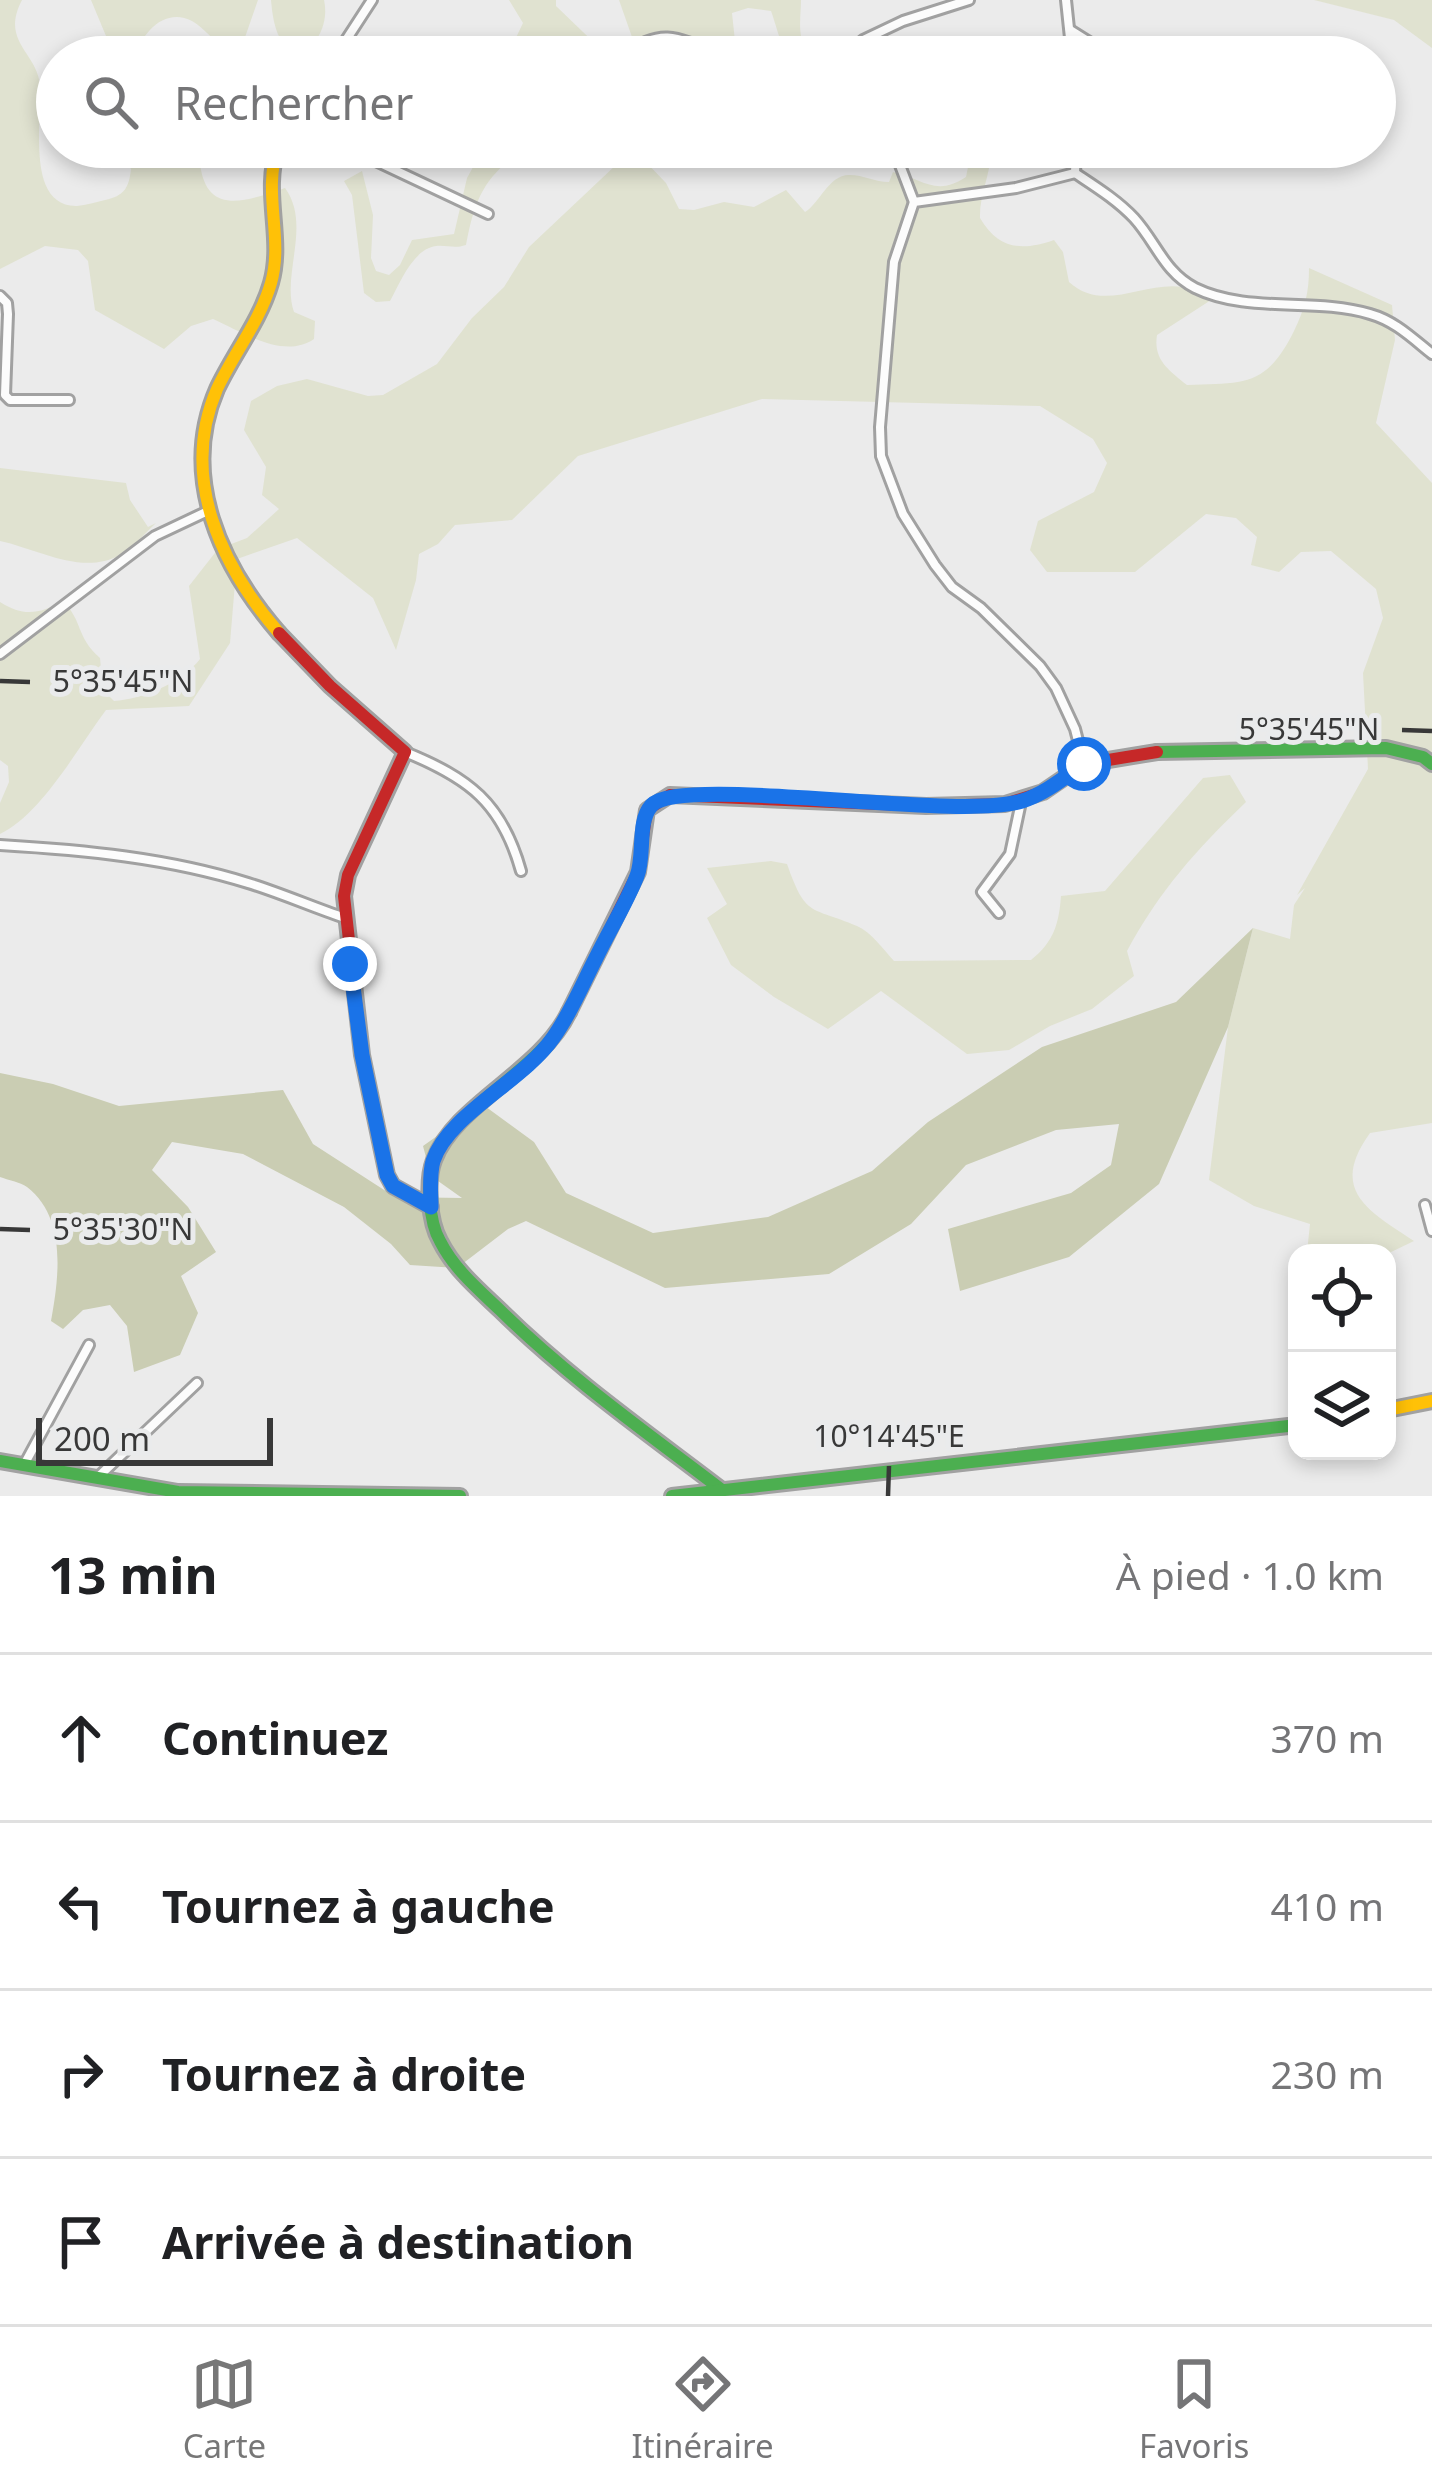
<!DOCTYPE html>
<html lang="fr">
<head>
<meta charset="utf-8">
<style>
  :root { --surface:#fff; --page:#f6f6f6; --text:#202124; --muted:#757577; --line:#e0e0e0; --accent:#777 }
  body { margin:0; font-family:"Noto Sans",sans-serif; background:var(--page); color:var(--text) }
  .controls { position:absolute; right:36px; bottom:36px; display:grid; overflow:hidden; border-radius:24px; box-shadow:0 6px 18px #0003 }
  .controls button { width:108px; height:108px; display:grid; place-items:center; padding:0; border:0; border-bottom:3px solid var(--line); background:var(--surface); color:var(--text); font:60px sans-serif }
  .scale { position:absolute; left:36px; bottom:30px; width:237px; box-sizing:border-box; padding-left:12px; border:6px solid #383838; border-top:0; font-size:33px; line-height:42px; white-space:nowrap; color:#383838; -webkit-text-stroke:9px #eaebec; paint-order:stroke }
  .stop { position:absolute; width:36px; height:36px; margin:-27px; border:9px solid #1a73e8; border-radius:50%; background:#fff }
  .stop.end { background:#1a73e8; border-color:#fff; box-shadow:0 3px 12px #0008 }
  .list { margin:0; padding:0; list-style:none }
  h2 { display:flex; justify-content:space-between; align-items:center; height:156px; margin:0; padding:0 48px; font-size:51px }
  h2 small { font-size:39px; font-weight:400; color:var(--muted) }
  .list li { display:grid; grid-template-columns:78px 1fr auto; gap:36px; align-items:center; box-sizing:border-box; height:168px; padding:0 48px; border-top:3px solid var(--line) }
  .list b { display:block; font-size:45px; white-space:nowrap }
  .list em { font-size:39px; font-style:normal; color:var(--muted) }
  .icon { flex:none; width:66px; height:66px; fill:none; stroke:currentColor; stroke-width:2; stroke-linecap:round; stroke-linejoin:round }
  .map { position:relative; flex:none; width:1432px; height:1496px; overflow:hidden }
  .search { position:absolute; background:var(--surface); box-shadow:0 6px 18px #0003; left:36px; right:36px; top:36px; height:132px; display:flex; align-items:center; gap:30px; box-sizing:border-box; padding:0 42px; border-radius:66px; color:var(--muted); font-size:45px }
  .sheet { height:828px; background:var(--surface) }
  nav { display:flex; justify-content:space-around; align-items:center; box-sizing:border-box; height:168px; border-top:3px solid var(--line); background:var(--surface); font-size:33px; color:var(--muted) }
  nav a { display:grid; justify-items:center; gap:6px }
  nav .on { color:var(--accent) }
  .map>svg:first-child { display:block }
  .green { fill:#e0e2d0 }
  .forest { fill:#cacdb3 }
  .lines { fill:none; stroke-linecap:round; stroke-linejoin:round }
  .street-casing { stroke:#a1a1a1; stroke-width:14 }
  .fast-casing { stroke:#a1a1a1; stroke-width:18 }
  .slow-casing { stroke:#a1a1a1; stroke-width:18 }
  .jam-casing { stroke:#a1a1a1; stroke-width:18 }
  .street { stroke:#fcfcfc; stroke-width:8 }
  .fast { stroke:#4caf50; stroke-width:12 }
  .slow { stroke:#ffc107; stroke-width:12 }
  .jam { stroke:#c62828; stroke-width:12 }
  .route { stroke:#1a73e8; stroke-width:15 }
  .ticks { fill:none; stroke:#383838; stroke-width:4.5 }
  .ticks-label { font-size:30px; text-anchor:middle; fill:#383838; stroke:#eaebec; stroke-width:10; stroke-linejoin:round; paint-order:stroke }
</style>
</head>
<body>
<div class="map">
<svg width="1432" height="1496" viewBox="0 0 1432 1496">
  <rect width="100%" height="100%" fill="#ebebeb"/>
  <g class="green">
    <path d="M0,0h22c-22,42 15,52 18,85 3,31 -16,122 37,121 9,-1 19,-4 28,-6 19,-4 24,-12 26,-31l-14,-22h97l-14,16c6,54 47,38 85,25 27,37 -4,87 9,124l21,9 -1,18c-31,21 -71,-7 -101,-20l-22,7 -27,23 -69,-39 -7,-49 -10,-11 -33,-4 -45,23z"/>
    <path d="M91,0h167l-15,43 -13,8c-16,-8 -24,-22 -38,-30 -27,-14 -51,12 -56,36h-39l7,-6 2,-15z"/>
    <path d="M271,0h53c5,23 -6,44 -25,57 -22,-11 -26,-34 -28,-57z"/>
    <path d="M509,0h47v6l53,51h-27l-5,-15 -16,1 -14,14h-60l-10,-15 36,2 10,-21z"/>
    <path d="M619,0h182c0,21 -7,49 18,57 -40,0 -36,-12 -48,-46l-23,-3 -16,5 3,28 -9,13 -25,3 -35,-16 -5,5 -2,11h-20z"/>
    <path d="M1314,0h118v48l-38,-28z"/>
    <path d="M484,147h43c-42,28 -52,50 -61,98 -12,4 -18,0 -30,1 -23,3 -36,37 -46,55l-14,1 -12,-9 -12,-98 -8,-14 18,-10 11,44 -2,43 5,13 13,4 11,-10 12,-25 42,-6 13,-56z"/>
    <path d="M635,147h16l-8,12 23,24 13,26 15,1 30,-8 30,5 32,-17 19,22c15,-9 24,-38 45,-37 13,0 25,7 39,7l4,-10c30,7 43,25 73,5l6,-30h18c3,24 -11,46 -10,71 19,32 42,33 74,22l9,12 6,30c42,39 96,-21 142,18l-54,35c-4,25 12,35 30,50 58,-2 79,2 107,-54 11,-23 15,-38 15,-63l83,37 3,35 -19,83 56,60v640l-62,10c-41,57 -3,77 44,108l-27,13 -76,-1 -4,-1 3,-28 -56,-18 -45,-26 19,-153 25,-99 37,11 4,-34 11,-17 -8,7 71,-126 -5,-96 20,-55 -7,-29 -45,-38 -30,1 -22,20 -28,-7 6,-28 -21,-19 -30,-4 -71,58h-88l-17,-22 8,-29 56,-29 13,-29 -14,-24 -53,-33 -278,-7 -184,57 -66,64 -57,5 -17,19 -19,10 -3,26 -20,70 -23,-52 -76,-60 -60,21 -7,84 -41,63 -83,4c-27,36 -65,105 -106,124v-31l9,-21 -1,-16 -8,-6v-158c24,15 39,12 63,-1 20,20 13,36 37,57l3,32 11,11c29,-2 67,-18 86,-42l-11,-73 29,-37 29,-11 32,-29 -17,-14 4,-28 -22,-37 7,-29 26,-15 30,-7 61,17 15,-1 54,-31 35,-46 32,-31 25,-40z"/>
    <path d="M0,468l126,15 4,17 18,27 8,-4c-11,10 -23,25 -36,32 -38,21 -82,-6 -120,-14z"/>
    <path d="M1230,775l16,27c-50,48 -86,88 -119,149l7,25 -42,33 -42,17 -41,24 -42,4 -86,-63 -53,38 -54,-32 -43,-32 -24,-47 20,-14 -20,-36 64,-7 16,3c19,54 23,42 70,62 14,6 26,23 37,35l137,-1c23,-18 28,-37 30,-64l44,-5 98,-113z"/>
  </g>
  <path class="forest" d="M1253,928l-25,99 -69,157 -90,73 -109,34 -12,-62 123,-36 40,-28 8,-41 -63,6 -90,35 -55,59 -82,50 -164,14 -139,-67 -18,8 -51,39 -47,-3 -19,-21 -47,-37 -101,-53 -71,-12 -20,28 36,37 28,45 -35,24 17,37 -18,42 -46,17 -7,-46 -17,-21 -27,5 -20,19 -12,-8c8,-44 16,-103 -24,-134 -7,-5 -19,-7 -27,-10v-104l53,11 66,22 164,-16 30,54 82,53 67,1 -31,-22 -8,-30 59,-42 52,38 32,51 87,40 115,-16 104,-46 56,-49 114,-75 134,-45z"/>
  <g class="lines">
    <defs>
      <g id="street">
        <path d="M1066,0l6,57"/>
        <path d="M1070,30l43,27"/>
        <path d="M335,57l37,-57"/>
        <path d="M619,57c44,-30 56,-22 101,0"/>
        <path d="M858,57l5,-17 40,-19 66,-21"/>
        <path d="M346,147l142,67"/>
        <path d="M889,147l9,13 16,42"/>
        <path d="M1076,147l-1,26 -59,15 -102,14 -20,60 -14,165 1,29 22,58 32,51 17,22 29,21 59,58 16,22 19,41 9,35"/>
        <path d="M1075,173c21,14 42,27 59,45 22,24 30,54 61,70 53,26 119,9 175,26 25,7 42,24 62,40"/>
        <path d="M0,296l7,7 1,11 -3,81 5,5h59"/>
        <path d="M0,654l155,-118 53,-25"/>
        <path d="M405,752c64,26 97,51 116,119"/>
        <path d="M0,845c84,5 168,13 248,38 33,10 64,24 97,35"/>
        <path d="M999,913l-17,-21 28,-38 11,-52"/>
        <path d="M1425,1205l7,26"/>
        <path d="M24,1465l65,-120"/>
        <path d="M97,1478l100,-95"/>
      </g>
      <g id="fast">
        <path d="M1157,752l229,-4 37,9 9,7"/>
        <path d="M569,1012c-29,60 -114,92 -135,148 -8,21 -5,62 6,81 14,28 38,48 60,69 68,67 146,122 222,180"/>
        <path d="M0,1461l178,31 282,4"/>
        <path d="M672,1496l625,-71"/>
      </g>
      <g id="slow">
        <path d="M278,147c-16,46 6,91 -7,136 -11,38 -37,70 -54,106 -38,88 4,177 62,244"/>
        <path d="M1387,1410l45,-9"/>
      </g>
      <g id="jam">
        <path d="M279,633l51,53 75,66 -57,123 -4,21 18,159 25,120 6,11 38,21"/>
        <path d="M569,1012l69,-140 9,-62 23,-15 256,11 79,-2 38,-12 41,-28 73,-12"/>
      </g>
    </defs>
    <use href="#street" class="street-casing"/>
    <use href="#fast" class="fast-casing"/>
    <use href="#slow" class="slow-casing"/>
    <use href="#jam" class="jam-casing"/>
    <use href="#street" class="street"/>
    <use href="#fast" class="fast"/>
    <use href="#slow" class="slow"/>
    <use href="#jam" class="jam"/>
  </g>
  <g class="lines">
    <path class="route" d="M350,964l12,91 25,120 6,11 38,21c0,-14 -2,-32 2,-46 15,-46 90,-80 120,-123 18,-25 29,-53 43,-80 13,-27 30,-54 41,-82 8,-20 0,-54 14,-70 28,-33 305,16 371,-5 23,-7 43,-24 62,-37"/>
  </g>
  <path class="ticks" d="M0,681l30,1M1402,730l30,1M0,1229l30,1M888,1496l1,-30"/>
  <g class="ticks-label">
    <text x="123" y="692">5°35'45"N</text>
    <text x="1309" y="740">5°35'45"N</text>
    <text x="123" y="1240">5°35'30"N</text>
    <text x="889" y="1447">10°14'45"E</text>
  </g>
</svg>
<div class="controls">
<button><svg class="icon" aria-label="locate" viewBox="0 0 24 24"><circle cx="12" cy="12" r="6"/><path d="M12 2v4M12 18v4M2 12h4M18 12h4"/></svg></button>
<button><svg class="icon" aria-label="layers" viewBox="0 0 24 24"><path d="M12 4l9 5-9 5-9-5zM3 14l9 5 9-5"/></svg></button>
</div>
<div class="scale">200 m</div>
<div class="stop" style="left:1084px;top:764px"></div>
<div class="stop end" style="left:350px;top:964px"></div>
<div class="search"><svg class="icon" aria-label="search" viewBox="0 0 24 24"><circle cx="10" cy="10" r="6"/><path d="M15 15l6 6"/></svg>Rechercher</div>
</div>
<section class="sheet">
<h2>13 min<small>À pied · 1.0 km</small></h2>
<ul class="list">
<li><svg class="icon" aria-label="ahead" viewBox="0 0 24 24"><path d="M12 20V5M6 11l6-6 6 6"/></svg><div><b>Continuez</b></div><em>370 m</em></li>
<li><svg class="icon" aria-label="left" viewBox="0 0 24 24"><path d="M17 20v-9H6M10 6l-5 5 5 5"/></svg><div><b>Tournez à gauche</b></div><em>410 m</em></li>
<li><svg class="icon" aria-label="right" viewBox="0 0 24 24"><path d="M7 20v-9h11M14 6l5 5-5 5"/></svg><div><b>Tournez à droite</b></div><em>230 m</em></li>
<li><svg class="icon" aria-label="arrive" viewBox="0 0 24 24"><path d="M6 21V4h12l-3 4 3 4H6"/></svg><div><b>Arrivée à destination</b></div></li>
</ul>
</section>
<nav>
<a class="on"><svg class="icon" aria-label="map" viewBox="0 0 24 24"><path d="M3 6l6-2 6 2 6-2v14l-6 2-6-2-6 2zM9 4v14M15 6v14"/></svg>Carte</a>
<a><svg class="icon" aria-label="directions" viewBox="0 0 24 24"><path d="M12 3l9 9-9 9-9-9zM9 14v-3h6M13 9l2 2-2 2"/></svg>Itinéraire</a>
<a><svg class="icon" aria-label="saved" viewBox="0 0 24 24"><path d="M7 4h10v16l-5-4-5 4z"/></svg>Favoris</a>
</nav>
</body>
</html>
